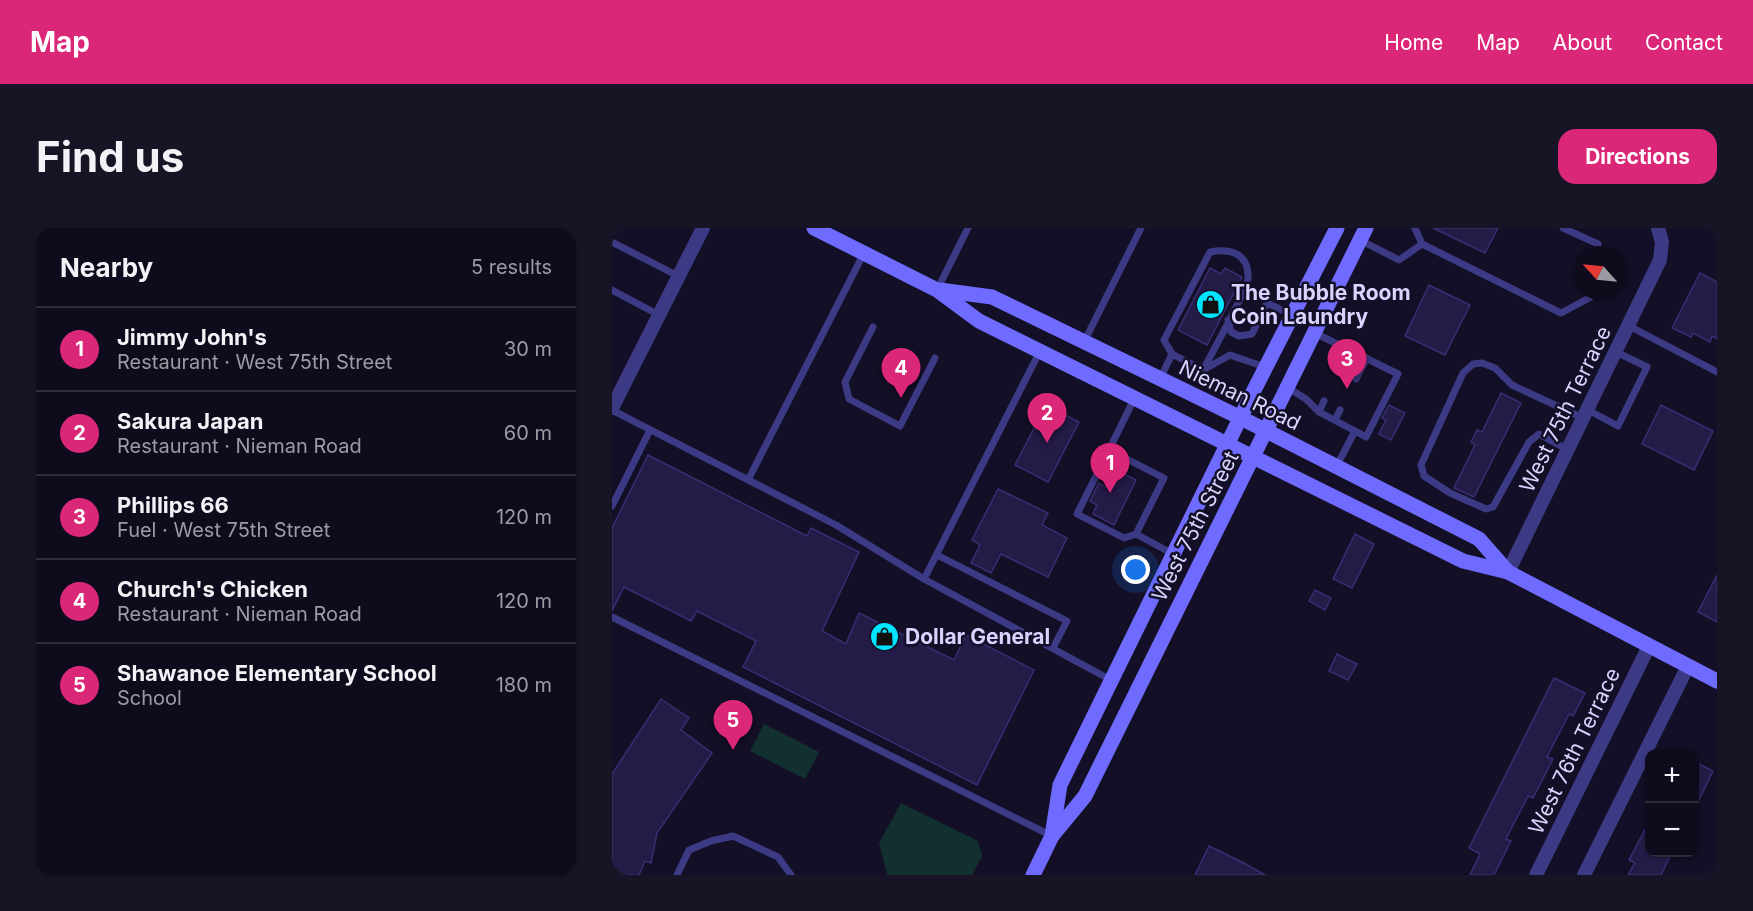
<!DOCTYPE html>
<html lang="en">
<head>
<meta charset="utf-8">
<style>
  :root { --surface:#0e0b1c; --page:#171425; --text:#f1f3f6; --muted:#9b9ba3; --line:#2e2b3b; --accent:#db2777 }
  body { margin:0; font-family:Inter,sans-serif; background:var(--page); color:var(--text) }
  .controls { position:absolute; right:18px; bottom:18px; display:grid; overflow:hidden; border-radius:12px; box-shadow:0 2px 4px #0004 }
  .controls button { width:54px; height:54px; display:grid; place-items:center; padding:0; border:0; border-bottom:2px solid var(--line); background:var(--surface); color:var(--text); font:30px sans-serif }
  .compass { position:absolute; left:961px; top:18px; width:54px; height:54px; border-radius:50%; background:var(--surface); box-shadow:0 2px 4px #0004; rotate:297deg }
  .you { position:absolute; left:524px; top:342px; width:21px; height:21px; margin:-15px; border:4px solid #fff; border-radius:50%; background:#1a73e8; box-shadow:0 0 0 9px #1a73e833 }
  .badge { display:grid; place-items:center; width:39px; height:39px; border-radius:50%; background:var(--accent); color:#fff; font-size:20px; font-weight:700 }
  .pin { position:absolute; translate:-50% -50px; filter:drop-shadow(0 2px 3px #0008) }
  .pin::after { content:''; position:absolute; top:32px; width:21px; height:18px; background:inherit; clip-path:polygon(0 0,100% 0,50% 100%) }
  .list { margin:0; padding:0; list-style:none }
  h2 { display:flex; justify-content:space-between; align-items:center; height:78px; margin:0; padding:0 24px; font-size:26px }
  h2 small { font-size:20px; font-weight:400; color:var(--muted) }
  .list li { display:grid; grid-template-columns:39px 1fr auto; gap:18px; align-items:center; box-sizing:border-box; height:84px; padding:0 24px; border-top:2px solid var(--line) }
  .list b { display:block; font-size:22px; white-space:nowrap }
  .list p { margin:0; font-size:20px; white-space:nowrap; color:var(--muted) }
  .list em { font-size:20px; font-style:normal; color:var(--muted) }
  .map { position:relative; flex:none; width:1105px; height:647px; overflow:hidden; border-radius:18px }
  header { display:flex; align-items:center; gap:36px; box-sizing:border-box; height:84px; padding:0 30px; background:var(--accent); color:#fff }
  header strong { font-size:28px }
  nav { display:flex; gap:33px; margin-inline-start:auto; font-size:21px }
  .intro { display:flex; align-items:center; justify-content:space-between; box-sizing:border-box; height:144px; padding:0 36px }
  h1 { margin:0; font-size:42px }
  .button { padding:15px 27px; border-radius:18px; background:var(--accent); color:#fff; font-size:21px; font-weight:700 }
  main { display:flex; gap:36px; padding:0 36px }
  aside { flex:1; background:var(--surface); border-radius:18px; box-shadow:0 2px 4px #0004 }
  .map>svg:first-child { display:block }
  .green { fill:#12302f }
  .building { fill:#241b47; stroke:#3b2d73; stroke-width:1.5 }
  .lines { fill:none; stroke-linecap:round; stroke-linejoin:round }
  .lane { stroke:#3d3a85; stroke-width:7 }
  .street { stroke:#3d3a85; stroke-width:14 }
  .secondary { stroke:#6f6bff; stroke-width:15 }
  .labels { text-anchor:middle; dominant-baseline:central; stroke-width:5; stroke-linejoin:round; paint-order:stroke }
  .poi-label { font-size:21px; font-weight:bold; fill:#d9d4ff; stroke:#130f26; text-anchor:start }
  .street-label { font-size:21px; fill:#d9d4ff; stroke:#130f26 }
</style>
</head>
<body>
<header>
<strong>Map</strong>
<nav><a>Home</a><a>Map</a><a>About</a><a>Contact</a></nav>
</header>
<div class="intro"><h1>Find us</h1><a class="button">Directions</a></div>
<main>
<aside>
<h2>Nearby<small>5 results</small></h2>
<ul class="list">
<li><span class="badge">1</span><div><b>Jimmy John's</b><p>Restaurant · West 75th Street</p></div><em>30 m</em></li>
<li><span class="badge">2</span><div><b>Sakura Japan</b><p>Restaurant · Nieman Road</p></div><em>60 m</em></li>
<li><span class="badge">3</span><div><b>Phillips 66</b><p>Fuel · West 75th Street</p></div><em>120 m</em></li>
<li><span class="badge">4</span><div><b>Church's Chicken</b><p>Restaurant · Nieman Road</p></div><em>120 m</em></li>
<li><span class="badge">5</span><div><b>Shawanoe Elementary School</b><p>School</p></div><em>180 m</em></li>
</ul>
</aside>
<div class="map">
<svg width="1105" height="647" viewBox="0 0 1105 647">
  <rect width="100%" height="100%" fill="#130f26"/>
  <g class="green">
    <path d="M152,496l55,28 -14,27 -55,-28z"/>
    <path d="M289,575l77,38 4,15 -10,19h-85l-8,-32z"/>
  </g>
  <g class="building">
    <path d="M821,0h65l-13,25z"/>
    <path d="M598,40l11,6 4,-6 17,9 -35,68 -29,-15z"/>
    <path d="M1088,45l17,9v57l-5,-3 -2,6 -17,-9 -2,4 -19,-9z"/>
    <path d="M817,57l41,20 -25,50 -40,-19z"/>
    <path d="M889,165l20,10 -47,94 -20,-9 21,-43 -4,-3 6,-12 5,2z"/>
    <path d="M434,177l33,17 -31,60 -33,-17z"/>
    <path d="M777,177l16,8 -14,27 -12,-6 7,-14 -4,-2z"/>
    <path d="M1049,177l52,26 -19,39 -52,-26z"/>
    <path d="M36,227l159,81 4,-8 48,24 -37,79 24,13 13,-31 95,47 12,-25 68,35 -57,115 -234,-118 13,-26 -59,-30 -6,10 -67,-34 -12,24v-83z"/>
    <path d="M503,241l21,11 -22,45 -21,-11 4,-9 -7,-4 9,-18 7,4z"/>
    <path d="M386,261l50,24 -6,12 25,13 -19,39 -47,-23 -10,19 -20,-10 9,-18 -8,-5z"/>
    <path d="M743,306l19,10 -22,44 -19,-9z"/>
    <path d="M1105,347v47l-19,-10z"/>
    <path d="M703,362l16,8 -6,12 -16,-9z"/>
    <path d="M725,426l20,10 -9,16 -19,-9z"/>
    <path d="M942,450l31,15 -12,23 -4,-2 -22,43 6,2 -20,39 -5,-2 -22,43 5,2 -17,34h-24l10,-21 -11,-6z"/>
    <path d="M49,471l28,19 -8,12 31,23 -55,80 -6,30 -6,-2 -6,14h-27v-101z"/>
    <path d="M1083,534l18,9 -18,37z"/>
    <path d="M1038,592v32h22l-11,23h-33l7,-12 -6,-3z"/>
    <path d="M597,618l35,17 21,12h-70z"/>
  </g>
  <g class="lines">
    <g class="lane">
      <path d="M803,0l7,16 139,69 30,-16 3,-6"/>
      <path d="M951,0l35,16 1,11"/>
      <path d="M748,12l39,20 23,-16"/>
      <path d="M0,14l66,34"/>
      <path d="M0,62l47,25"/>
      <path d="M325,62l31,-62"/>
      <path d="M616,92l3,12 8,4 13,-2 15,-31 25,12"/>
      <path d="M1017,98l88,46"/>
      <path d="M261,99l-28,55 4,17 51,27 35,-68"/>
      <path d="M703,105l83,41 -32,63 -11,-6"/>
      <path d="M472,114l57,-114"/>
      <path d="M591,142c8,-15 45,-82 45,-92 1,-25 -18,-30 -38,-26l-46,88 8,14 31,16 27,-15 35,12"/>
      <path d="M728,142l10,-20"/>
      <path d="M548,151l12,-25"/>
      <path d="M744,151l11,-21"/>
      <path d="M676,160l18,11 13,13 36,19 -19,36"/>
      <path d="M523,169l-26,53 55,28 -28,56 37,20"/>
      <path d="M0,182l224,115 88,54 187,101"/>
      <path d="M976,182l30,16 29,-59 -31,-15"/>
      <path d="M707,184l5,-11"/>
      <path d="M723,192l5,-10"/>
      <path d="M497,222l-32,64 47,24 12,-4"/>
      <path d="M956,222l-29,-16 -10,8 -36,65 -7,2 -36,-16 -26,-17 -3,-11 42,-92 10,-9 9,-1 13,5 17,17 71,33"/>
      <path d="M136,252l116,-227"/>
      <path d="M0,278l38,-76"/>
      <path d="M325,327l130,66 -14,27"/>
      <path d="M312,351l116,-228"/>
      <path d="M0,389l440,219"/>
      <path d="M65,647l12,-25 22,-9 22,-5 45,21 13,18"/>
    </g>
    <g class="street">
      <path d="M0,180l91,-180"/>
      <path d="M896,344l152,-312 2,-18 -4,-14"/>
      <path d="M924,647l113,-229"/>
      <path d="M972,647l104,-209"/>
    </g>
    <g class="secondary">
      <path d="M202,0l123,62 42,31 484,240 45,11 209,109"/>
      <path d="M328,62l52,7 249,121 238,121 29,33"/>
      <path d="M440,608l8,-51 191,-389 86,-168"/>
      <path d="M421,647l19,-39 33,-40 281,-568"/>
    </g>
  </g>
  <defs>
    <symbol id="shop-disc" viewBox="-11 -11 22 22"><circle r="9.5" fill="#00e5ff" stroke="#130f26"/><path d="M-5-2.5h2.3a2.7 3.5 0 0 1 5.4 0H5L5.5 6h-11ZM-1.5-2.5h3a1.5 2.3 0 0 0-3 0Z" fill="#111"/></symbol>
  </defs>
  <g fill-rule="evenodd">
    <use href="#shop-disc" x="582" y="60" width="33" height="33"/>
    <use href="#shop-disc" x="256" y="392" width="33" height="33"/>
  </g>
  <g class="labels">
    <g class="poi-label">
      <text x="619" y="64">The Bubble Room<tspan x="619" dy="24">Coin Laundry</tspan></text>
      <text x="293" y="408">Dollar General</text>
    </g>
    <g class="street-label">
      <text transform="translate(628 167) rotate(26)">Nieman Road</text>
      <text transform="translate(953 181) rotate(-64)">West 75th Terrace</text>
      <text transform="translate(583 298) rotate(-63)">West 75th Street</text>
      <text transform="translate(962 523) rotate(-64)">West 76th Terrace</text>
    </g>
  </g>
</svg>
<div class="controls">
<button>+</button>
<button>−</button>
</div>
<svg class="compass" viewBox="-18 -18 36 36"><path d="M0-13l5 13h-10z" fill="#e53935"/><path d="M0 13l5-13h-10z" fill="#9b9ba3"/></svg>
<div class="you"></div>
<div class="pin badge" style="left:498px;top:265px">1</div>
<div class="pin badge" style="left:435px;top:215px">2</div>
<div class="pin badge" style="left:735px;top:161px">3</div>
<div class="pin badge" style="left:289px;top:170px">4</div>
<div class="pin badge" style="left:121px;top:522px">5</div>
</div>
</main>
</body>
</html>
